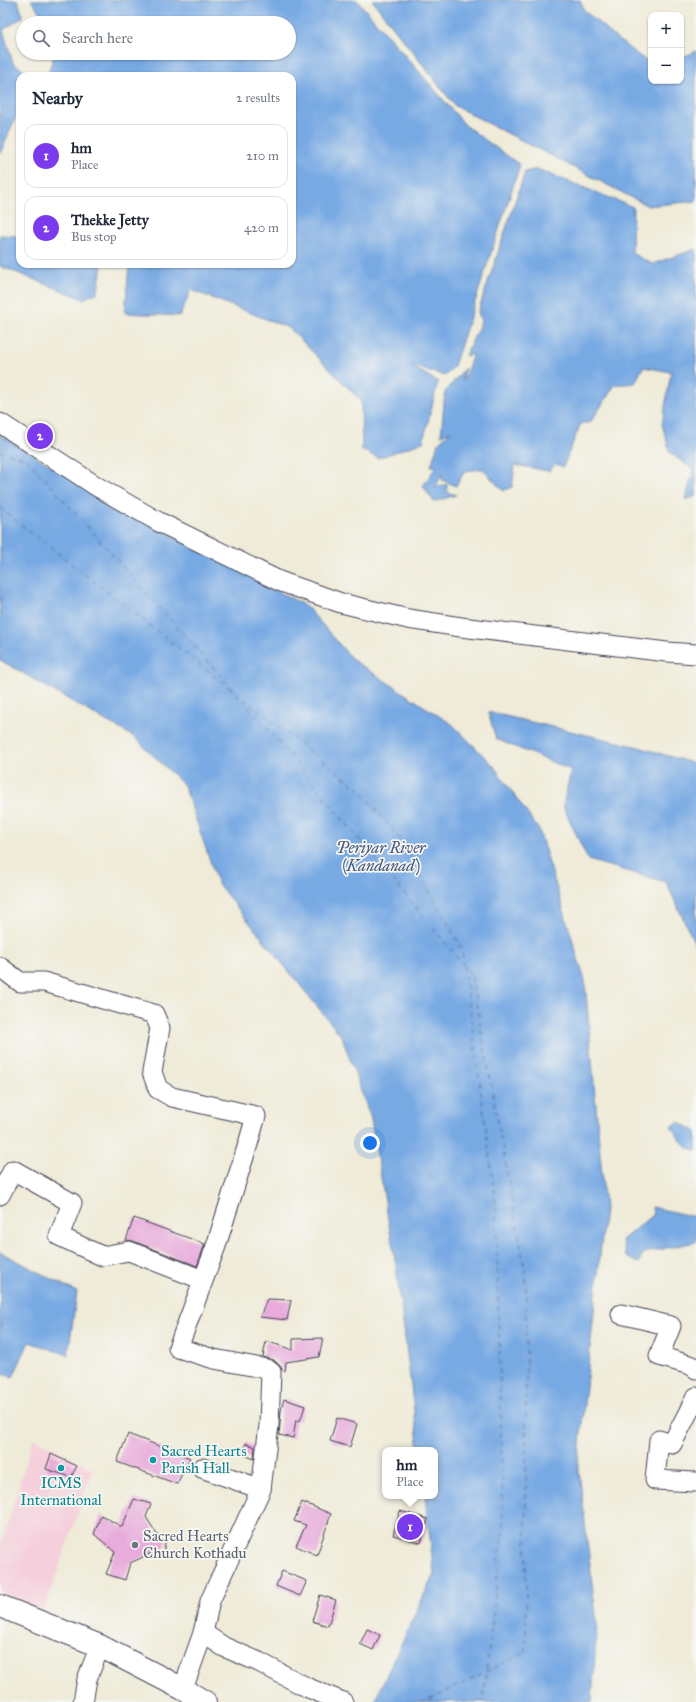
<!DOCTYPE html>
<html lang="en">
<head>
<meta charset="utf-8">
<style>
  :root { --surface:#fff; --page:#f6f6f7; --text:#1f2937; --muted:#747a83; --line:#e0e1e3; --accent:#7c3aed }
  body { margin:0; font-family:"IM FELL Great Primer",serif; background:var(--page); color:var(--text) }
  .controls { position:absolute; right:12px; top:12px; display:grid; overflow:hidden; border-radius:8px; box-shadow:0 1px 3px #0004 }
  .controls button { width:36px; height:36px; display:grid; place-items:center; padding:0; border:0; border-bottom:1px solid var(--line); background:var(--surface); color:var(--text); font:20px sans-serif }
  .you { position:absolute; left:370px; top:1143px; width:14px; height:14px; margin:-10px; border:3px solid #fff; border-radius:50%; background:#1a73e8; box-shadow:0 0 0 6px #1a73e833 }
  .badge { display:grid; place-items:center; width:26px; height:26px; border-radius:50%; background:var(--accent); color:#fff; font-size:13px; font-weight:700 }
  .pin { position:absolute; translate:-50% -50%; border:2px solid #fff; box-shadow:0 1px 4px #0006 }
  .popup { position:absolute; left:382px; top:1447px; width:56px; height:52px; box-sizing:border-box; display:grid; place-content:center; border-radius:8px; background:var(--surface); filter:drop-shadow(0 1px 3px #0005); font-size:13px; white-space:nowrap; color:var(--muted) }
  .popup b { font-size:15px; color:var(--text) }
  .popup::after { content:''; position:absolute; left:50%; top:100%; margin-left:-8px; border:8px solid transparent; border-top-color:var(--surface) }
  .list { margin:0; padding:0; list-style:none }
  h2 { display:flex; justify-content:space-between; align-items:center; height:52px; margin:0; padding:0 16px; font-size:17px }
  h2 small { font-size:13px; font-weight:400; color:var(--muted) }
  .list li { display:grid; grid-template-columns:26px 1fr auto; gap:12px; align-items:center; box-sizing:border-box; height:64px; margin:0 8px 8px; padding:0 8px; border:1px solid var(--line); border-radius:12px }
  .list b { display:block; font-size:15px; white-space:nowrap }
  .list p { margin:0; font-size:13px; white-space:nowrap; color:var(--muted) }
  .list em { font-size:13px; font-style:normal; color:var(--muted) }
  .icon { flex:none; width:22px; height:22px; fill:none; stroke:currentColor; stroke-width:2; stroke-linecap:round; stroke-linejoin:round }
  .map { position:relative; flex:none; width:696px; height:1702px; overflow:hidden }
  .search { position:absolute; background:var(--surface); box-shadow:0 1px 3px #0004; left:16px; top:16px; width:280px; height:44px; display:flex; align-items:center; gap:10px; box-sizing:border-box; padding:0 14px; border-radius:22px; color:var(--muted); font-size:15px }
  .panel { position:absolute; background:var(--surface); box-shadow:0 1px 3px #0004; left:16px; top:72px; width:280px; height:196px; border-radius:12px }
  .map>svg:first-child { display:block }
  .built { fill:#f5cfdb }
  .water { fill:#77a9e3; stroke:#4c668f }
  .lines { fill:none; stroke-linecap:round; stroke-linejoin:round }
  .ferry { stroke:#44587e; stroke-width:1; stroke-dasharray:5 4; stroke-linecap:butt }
  .building { fill:#e8abdb }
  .minor-casing { stroke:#414053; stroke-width:21 }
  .major-casing { stroke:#414053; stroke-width:24 }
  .minor { stroke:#fff; stroke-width:19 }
  .major { stroke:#fff; stroke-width:22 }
  .culture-dot { fill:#0f9aa8; stroke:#f6f6f2; stroke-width:1.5 }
  .worship-dot { fill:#6b7280; stroke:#f6f6f2; stroke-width:1.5 }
  .labels { text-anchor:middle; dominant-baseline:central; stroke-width:3.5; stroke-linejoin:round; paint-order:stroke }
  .culture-label { font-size:15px; fill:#0d838f; stroke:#f6f6f2; text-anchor:start }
  .worship-label { font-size:15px; fill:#5b616d; stroke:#f6f6f2; text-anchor:start }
  .water-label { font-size:16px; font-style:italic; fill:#44587e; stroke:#f6f6f2 }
</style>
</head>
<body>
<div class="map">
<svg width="696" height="1702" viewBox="0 0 696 1702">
  <rect width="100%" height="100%" fill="#f6f6f2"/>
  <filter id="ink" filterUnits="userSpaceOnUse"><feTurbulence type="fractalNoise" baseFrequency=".025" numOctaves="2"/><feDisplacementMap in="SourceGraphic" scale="8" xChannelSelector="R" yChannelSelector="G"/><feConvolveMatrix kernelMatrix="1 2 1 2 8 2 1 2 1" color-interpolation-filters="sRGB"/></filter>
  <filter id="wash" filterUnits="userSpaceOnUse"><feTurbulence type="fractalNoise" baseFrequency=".012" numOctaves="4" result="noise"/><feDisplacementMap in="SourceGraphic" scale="16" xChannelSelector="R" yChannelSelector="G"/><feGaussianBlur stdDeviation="0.9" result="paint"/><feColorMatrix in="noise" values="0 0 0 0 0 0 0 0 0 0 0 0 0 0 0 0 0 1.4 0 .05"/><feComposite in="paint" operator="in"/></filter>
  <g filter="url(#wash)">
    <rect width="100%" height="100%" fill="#efebd8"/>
    <path class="built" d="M33,1438l60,31 -49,142 -44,-15v-48z"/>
    <g class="water">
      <path d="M0,0h18l5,17 -20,13 10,33 19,13h-12v31l-20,47z"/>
      <path d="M31,0h326l109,126 54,39 -66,201 -9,10 -35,-11 28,17 -15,60 -45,16 -16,-8 -1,-49 -72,-73 -98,-38 -11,26 -55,-3 4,-49h163v-188h-245l8,-23h234v-30h-242z"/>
      <path d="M372,0h208l4,10 33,29 28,21 6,1v20h30v-23l15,-7v150l-48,5 -193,-100z"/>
      <path d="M537,169l96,38 -1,46 20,11 44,-15v247l-10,4 7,-31 -23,-16 -8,-29 9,-52 -28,-5 -8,16 -20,2 -25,38h-9l-18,44 -7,-3 -7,7 -34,-6 -3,22 -9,4 -20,-22 -18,2 -9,15 -14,-6v-6l-7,14 12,-4v8l9,3 -22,7 -11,-16 13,-19 -5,-1 7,-23 13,-12 -10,4 4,-43 20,-24 -3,12 2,-1 9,-25 -8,2 16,-34 -3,-10 47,-140z"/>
      <path d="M0,235l20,1v28h82l-4,28 -15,7 -83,-33z"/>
      <path d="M0,435l135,81 171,90 47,54 100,65 40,40 46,65 46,151 20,228 -27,253 19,163 -5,77h-218l60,-128 -9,-78h10v-46h-16l-23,-184 -25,-147 -29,-82 -124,-153 -34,-99 -50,-48 -134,-77z"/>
      <path d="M488,712l147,34 61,18v182l-30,-64 -78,-22 -25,-54 8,-36 -75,-31z"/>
      <path d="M678,1122l18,9v20l-11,-5 -14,-19z"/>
      <path d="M652,1207l44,10v25l-53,11 -4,10 -13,-6 -4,-17 29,-24h2z"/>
      <path d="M0,1252l77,40 -9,63 -39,-13 -16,35 -13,-4z"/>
    </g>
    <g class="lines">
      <g class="ferry">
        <path d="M0,451l27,8 241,270 203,245 55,302v376l-102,50"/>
        <path d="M0,508l231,181"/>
        <path d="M236,693l123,96 41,50 61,108 3,16"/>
        <path d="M464,966l32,238 7,322 -20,176"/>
      </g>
    </g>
    <g id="blocks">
      <g class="building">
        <path d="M134,1218l71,26 -8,22 -64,-25 -7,-1z"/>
        <path d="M267,1299l24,1 -4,20 -27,-3z"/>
        <path d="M323,1338l-4,19 -33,5 -1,9 -3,-1 -1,-3 -7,-7 -11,-3 3,-16 27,9v-11z"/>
        <path d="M284,1399l21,7 -5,15 -4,-1 -3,18 -14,-3 2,-24z"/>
        <path d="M337,1418l20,6 -7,23 -20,-6z"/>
        <path d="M128,1434l62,24 -13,26 -60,-22z"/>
        <path d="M246,1443l9,4 -1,12 -12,-5z"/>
        <path d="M51,1454l26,12 -6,11 -25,-8z"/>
        <path d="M134,1499l17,5 -5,13 12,19 8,2 -3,15 -9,-1 -24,11 -5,17 -19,-6 9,-22 -21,-18 7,-19 21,12z"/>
        <path d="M302,1502l29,12 -14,41 -21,-9 10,-21 -12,-4z"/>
        <path d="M400,1511l28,8 -7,24 -28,-8z"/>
        <path d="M282,1571l25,10 -7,15 -24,-10z"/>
        <path d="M320,1595l16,5 -8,26 -16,-5z"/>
        <path d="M367,1629l13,6 -7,15 -13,-6z"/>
      </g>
    </g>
  </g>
  <g filter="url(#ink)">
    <use href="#blocks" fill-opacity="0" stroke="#414053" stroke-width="1"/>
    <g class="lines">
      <defs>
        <g id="minor">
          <path d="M0,423l96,63 63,36 120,59 62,22 67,16 53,8 206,25 29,2"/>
          <path d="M0,967l20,15h24l110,32 6,14 -8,44 6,17 14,8 84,19 -8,28 -32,102 -38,102 36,11 53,10 4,3 -2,53 -8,64 -51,112 -7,32 -20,56"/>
          <path d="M0,1195l13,-25 59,33 -13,33 43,20 27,-5 74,29"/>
          <path d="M621,1314l50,12 -12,30 34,10 3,3"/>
          <path d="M696,1397l-24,47 -13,-4 -4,40 41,2"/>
          <path d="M202,1468l59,21"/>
          <path d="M203,1633l21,14 35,15 47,25 37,15"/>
          <path d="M83,1702l4,-23 13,-33"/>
        </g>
        <path id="major" d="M0,1606l100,40 83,43 22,13"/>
      </defs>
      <use href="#minor" class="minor-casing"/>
      <use href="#major" class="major-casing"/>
      <use href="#minor" class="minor"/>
      <use href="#major" class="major"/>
    </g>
  </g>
  <g class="culture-dot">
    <circle cx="153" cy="1460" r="4"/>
    <circle cx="61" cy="1468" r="4"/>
  </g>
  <circle class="worship-dot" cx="135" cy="1545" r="4"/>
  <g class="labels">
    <g class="culture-label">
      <text x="161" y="1451">Sacred Hearts<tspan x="161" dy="17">Parish Hall</tspan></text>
      <text x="61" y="1483" text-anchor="middle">ICMS<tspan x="61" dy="17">International</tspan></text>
    </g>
    <g class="worship-label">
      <text x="143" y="1536">Sacred Hearts<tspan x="143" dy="17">Church Kothadu</tspan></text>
    </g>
    <g class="water-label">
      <text x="381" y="847">Periyar River<tspan x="381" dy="18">(Kandanad)</tspan></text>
    </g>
  </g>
</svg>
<div class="controls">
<button>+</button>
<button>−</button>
</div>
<div class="you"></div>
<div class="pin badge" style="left:410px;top:1527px">1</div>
<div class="popup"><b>hm</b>Place</div>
<div class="pin badge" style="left:40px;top:436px">2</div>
<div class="search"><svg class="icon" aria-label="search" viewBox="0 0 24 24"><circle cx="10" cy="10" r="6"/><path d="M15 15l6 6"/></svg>Search here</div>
<section class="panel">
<h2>Nearby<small>2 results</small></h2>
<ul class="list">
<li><span class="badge">1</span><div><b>hm</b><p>Place</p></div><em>210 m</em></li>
<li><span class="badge">2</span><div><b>Thekke Jetty</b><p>Bus stop</p></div><em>420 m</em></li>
</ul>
</section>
</div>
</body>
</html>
